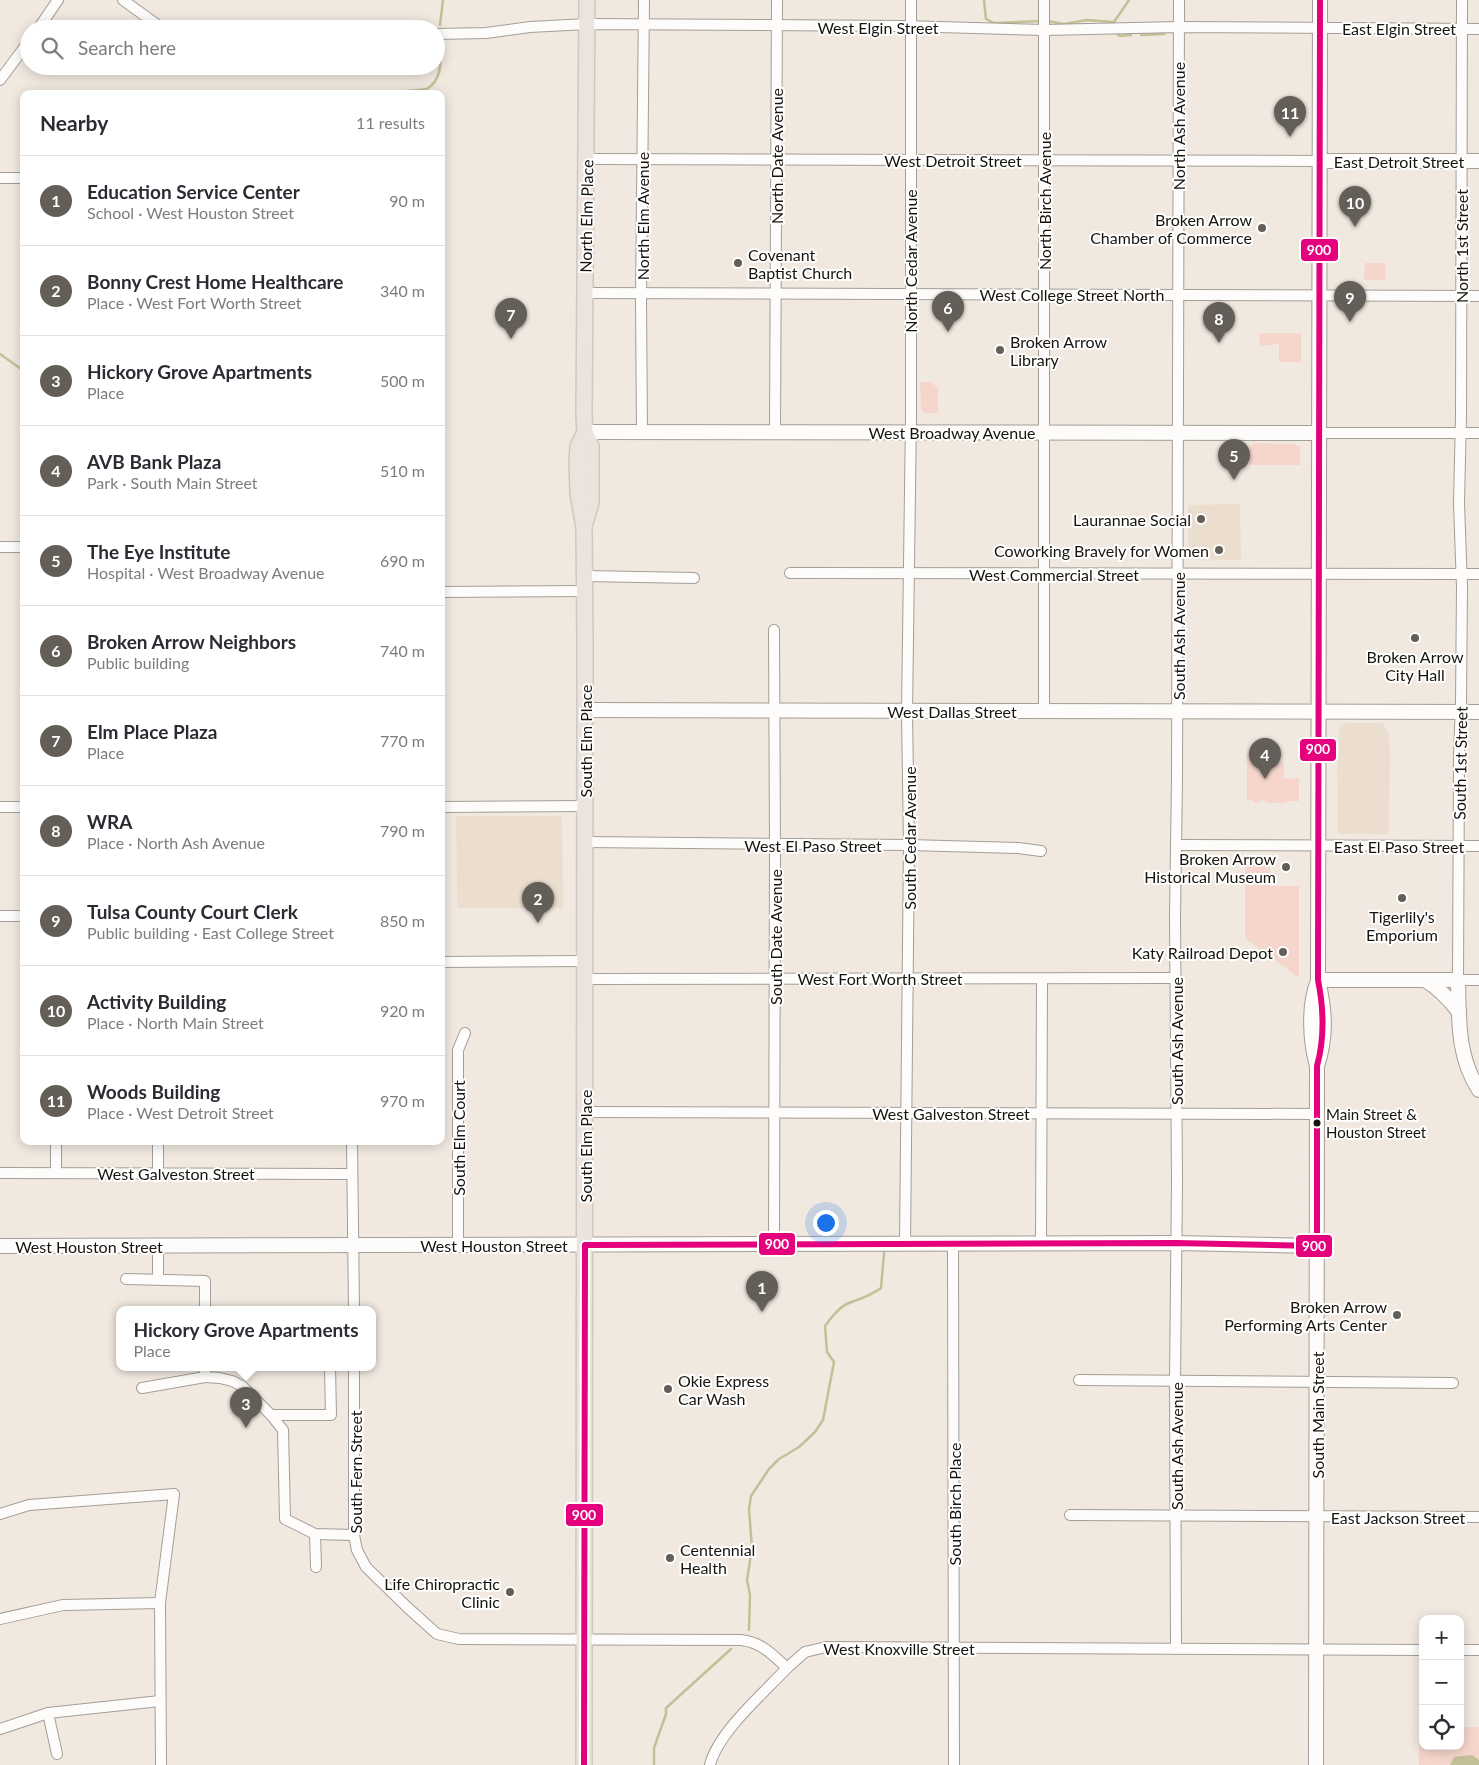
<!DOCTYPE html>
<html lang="en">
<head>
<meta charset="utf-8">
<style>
  :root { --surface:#fff; --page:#f2f2f3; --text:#2b2b33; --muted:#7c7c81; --line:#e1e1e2; --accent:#635e57 }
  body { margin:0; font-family:Lato,sans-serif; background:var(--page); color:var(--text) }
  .controls { position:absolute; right:15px; bottom:15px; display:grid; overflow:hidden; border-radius:10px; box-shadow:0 2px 12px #0003 }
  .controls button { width:45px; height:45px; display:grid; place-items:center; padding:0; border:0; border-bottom:1px solid var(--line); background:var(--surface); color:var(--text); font:25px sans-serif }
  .you { position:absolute; left:825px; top:1222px; width:18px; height:18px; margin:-12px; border:4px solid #fff; border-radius:50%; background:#1a73e8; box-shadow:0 0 0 8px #1a73e833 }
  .badge { display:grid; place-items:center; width:32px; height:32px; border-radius:50%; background:var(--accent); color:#fff; font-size:16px; font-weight:700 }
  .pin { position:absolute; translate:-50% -41px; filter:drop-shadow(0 1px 2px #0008) }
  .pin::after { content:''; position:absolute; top:26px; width:18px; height:15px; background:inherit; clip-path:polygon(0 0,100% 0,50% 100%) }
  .popup { position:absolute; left:116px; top:1306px; width:260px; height:65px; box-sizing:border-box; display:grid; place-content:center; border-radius:10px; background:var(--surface); filter:drop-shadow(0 1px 4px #0005); font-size:16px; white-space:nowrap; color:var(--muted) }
  .popup b { font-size:19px; color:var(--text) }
  .popup::after { content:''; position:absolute; left:50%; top:100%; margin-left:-10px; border:10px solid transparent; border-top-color:var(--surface) }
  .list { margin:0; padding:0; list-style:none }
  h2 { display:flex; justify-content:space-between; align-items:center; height:65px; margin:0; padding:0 20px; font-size:21px }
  h2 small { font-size:16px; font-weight:400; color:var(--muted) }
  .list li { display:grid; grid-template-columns:32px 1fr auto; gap:15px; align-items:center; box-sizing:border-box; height:90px; padding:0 20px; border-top:1px solid var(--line) }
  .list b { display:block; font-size:19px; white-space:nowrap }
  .list p { margin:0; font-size:16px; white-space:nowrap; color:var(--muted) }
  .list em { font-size:16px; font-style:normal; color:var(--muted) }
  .icon { flex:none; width:28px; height:28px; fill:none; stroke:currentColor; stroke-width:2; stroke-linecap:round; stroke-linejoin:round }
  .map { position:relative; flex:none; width:1479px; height:1765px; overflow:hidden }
  .search { position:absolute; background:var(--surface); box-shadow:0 2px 12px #0003; left:20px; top:20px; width:425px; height:55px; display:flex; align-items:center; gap:12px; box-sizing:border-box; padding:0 18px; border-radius:28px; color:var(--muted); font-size:19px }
  .panel { position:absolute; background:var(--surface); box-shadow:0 2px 12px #0003; left:20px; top:90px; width:425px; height:1055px; border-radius:10px }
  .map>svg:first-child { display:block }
  .built { fill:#ecdecf }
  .green { fill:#f6d6cc }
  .water { fill:#c1c097 }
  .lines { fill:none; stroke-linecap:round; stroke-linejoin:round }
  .stream { stroke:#c1c097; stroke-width:2.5 }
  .street-casing { stroke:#a39e97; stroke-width:12 }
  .secondary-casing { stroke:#a39e97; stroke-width:16 }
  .primary-casing { stroke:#ccc8c3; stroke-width:18 }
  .street { stroke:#fdfcfa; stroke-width:10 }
  .secondary { stroke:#fdfcfa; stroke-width:14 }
  .primary { stroke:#ece3dc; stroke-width:15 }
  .bus-1-casing { stroke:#fff; stroke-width:10 }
  .bus-1 { stroke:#e5007d; stroke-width:6 }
  .poi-dot { fill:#635e57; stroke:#fff; stroke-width:2 }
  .bus-dot { fill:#17130d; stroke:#fff; stroke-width:2 }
  .labels { text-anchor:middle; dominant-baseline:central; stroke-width:4; stroke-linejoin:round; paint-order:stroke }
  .bus-label { font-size:15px; fill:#17130d; stroke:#fff; text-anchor:start }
  .street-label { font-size:16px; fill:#17130d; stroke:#fff }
  .poi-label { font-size:16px; fill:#17130d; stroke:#fff; text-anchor:end }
  .line-badge { stroke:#fff; stroke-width:2 }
  .badge-label { font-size:14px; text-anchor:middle; font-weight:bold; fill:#fff }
</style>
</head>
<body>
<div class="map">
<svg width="1479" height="1765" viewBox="0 0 1479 1765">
  <rect width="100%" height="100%" fill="#f1e9e0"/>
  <g class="built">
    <path d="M1240,504l1,56 -53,-1v-54z"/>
    <path d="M1346,723h36l6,8 2,20 -1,83h-51l-1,-74 2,-17v-14z"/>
    <path d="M456,816h106l1,92h-106z"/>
  </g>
  <g class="green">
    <path d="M1365,263h21l-1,17h-21z"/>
    <path d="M1259,333h42v29h-22v-18l-19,2z"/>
    <path d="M920,382h11l7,6v25h-14l-3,-5z"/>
    <path d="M1254,443l40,1 6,3v18h-50v-19z"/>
    <path d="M1247,753l32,1v8h5v17l15,-1v23h-12l-1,2h-19v-2h-8v2h-5l-2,-3h-5z"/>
    <path d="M1245,856h25v30h29v92l-54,-40z"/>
    <path d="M1419,1726h4v20h37v-19h19v38h-60z"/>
  </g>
  <path class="water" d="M1472,1755l7,5v5h-29l4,-8z"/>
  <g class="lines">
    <g class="stream">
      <path d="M984,0l2,19 8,4 48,-2"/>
      <path d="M1047,21l17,3 23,-4 27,2 15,-22"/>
      <path d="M440,25l3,-25"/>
      <path d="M1116,33l4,3 11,-1"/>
      <path d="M1141,35l23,-1"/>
      <path d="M380,94l47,-5c16,-10 14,-30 13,-46"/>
      <path d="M0,354l24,17"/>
      <path d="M749,1630l1,-35 -3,-15 5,-32 -3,-39 2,-13 18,-27 10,-10 20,-12 16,-15 8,-12 11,-58 -7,-10 -2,-26c6,-8 14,-19 24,-23 11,-4 23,-8 32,-15l3,-35"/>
      <path d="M654,1765v-17l12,-34v-6l65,-59"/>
    </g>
    <defs>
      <g id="street">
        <path d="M123,0l40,29"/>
        <path d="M1044,0v711"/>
        <path d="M1462,0l-1,416 -2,87 3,85 -1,114 -2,53 -1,225h21"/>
        <path d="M38,29l20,-29"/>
        <path d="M436,34l50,-1 44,-6 57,-3 316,2 141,4 135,-3 300,2"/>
        <path d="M0,80l29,-39"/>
        <path d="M587,159l733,2"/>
        <path d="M0,178h24"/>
        <path d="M585,293l894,3"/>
        <path d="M642,432l-1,-131 3,-301"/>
        <path d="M775,432l2,-432"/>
        <path d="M1319,433h160"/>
        <path d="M0,547h24"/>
        <path d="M790,573l689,1"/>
        <path d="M585,576l109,2"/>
        <path d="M441,592l144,-1"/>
        <path d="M0,807h24"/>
        <path d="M441,807l144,-1"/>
        <path d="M585,842l324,3 109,3 23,3"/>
        <path d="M1177,845l302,1"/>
        <path d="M0,916h24"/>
        <path d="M441,962l144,-1"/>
        <path d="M585,979l590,-1"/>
        <path d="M585,1112l732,2"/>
        <path d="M56,1141v31"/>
        <path d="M352,1141l2,168"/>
        <path d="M0,1173l352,1"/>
        <path d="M158,1173v-32"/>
        <path d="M774,1244l1,-399 -1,-215"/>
        <path d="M905,1244l4,-399 -2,-132 4,-297v-416"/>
        <path d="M953,1244l1,521"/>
        <path d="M1041,1244l1,-265"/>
        <path d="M458,1245v-195l7,-17"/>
        <path d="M158,1246v33"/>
        <path d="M126,1279l79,2v28"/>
        <path d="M354,1367v168l3,15 9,17 41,40 30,27 22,5 282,1c20,2 32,15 46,28l18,-16 21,-5 597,3"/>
        <path d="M205,1377l15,1 12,3 10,5 29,29 12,15 2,89 30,15 39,1"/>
        <path d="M1079,1380l374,3"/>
        <path d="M142,1388l63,-11v-10"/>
        <path d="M271,1415h60l-1,-48"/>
        <path d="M0,1514l29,-9 145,-11 -14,109 1,162"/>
        <path d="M1070,1515l409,2"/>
        <path d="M315,1534l1,33"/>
        <path d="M0,1619l63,-14 97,-2"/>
        <path d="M1176,1649l-1,-268 2,-200 -2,-264 2,-139 2,-778"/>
        <path d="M1460,1650h19"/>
        <path d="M48,1713l9,41"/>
        <path d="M0,1729l48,-16 112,-12"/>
        <path d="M710,1765c8,-33 54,-72 77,-97"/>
      </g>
      <g id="secondary">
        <path d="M1320,161h159"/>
        <path d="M585,432l734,1"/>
        <path d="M586,710l893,2"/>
        <path d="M1318,980h140c1,38 -1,77 21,110"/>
        <path d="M1425,980c15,9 24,19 34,32"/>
        <path d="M1317,1066c10,-30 8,-56 1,-86l2,-980"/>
        <path d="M0,1246l1176,-3 141,3"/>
        <path d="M1316,1765l1,-699c-7,-25 -9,-61 1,-85"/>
      </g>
      <g id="primary">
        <path d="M585,523l6,-20v-57l-6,-14 -1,-16 3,-416"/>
        <path d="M584,1765l1,-1122 -1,-116 -6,-33 -1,-32 1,-16 7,-14"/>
      </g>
    </defs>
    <use href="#street" class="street-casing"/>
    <use href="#secondary" class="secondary-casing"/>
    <use href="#primary" class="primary-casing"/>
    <use href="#street" class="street"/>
    <use href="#secondary" class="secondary"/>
    <use href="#primary" class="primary"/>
    <defs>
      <path id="bus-1" d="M584,1765l1,-520 591,-2 141,3v-180c8,-29 7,-56 1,-86l2,-980"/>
    </defs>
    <use href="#bus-1" class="bus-1-casing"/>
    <use href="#bus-1" class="bus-1"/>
  </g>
  <g class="poi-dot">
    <circle cx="1262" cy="228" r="5"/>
    <circle cx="738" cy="263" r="5"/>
    <circle cx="1000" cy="350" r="5"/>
    <circle cx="1201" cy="519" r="5"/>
    <circle cx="1219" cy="550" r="5"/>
    <circle cx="1415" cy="638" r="5"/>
    <circle cx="1286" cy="867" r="5"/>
    <circle cx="1402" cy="898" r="5"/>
    <circle cx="1283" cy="952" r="5"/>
    <circle cx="1397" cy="1315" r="5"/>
    <circle cx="668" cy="1389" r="5"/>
    <circle cx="670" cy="1558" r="5"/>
    <circle cx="510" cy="1592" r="5"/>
  </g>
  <circle class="bus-dot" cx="1317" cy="1123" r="4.5"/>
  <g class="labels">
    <g class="bus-label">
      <text x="1326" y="1114">Main Street &amp;<tspan x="1326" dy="18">Houston Street</tspan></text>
    </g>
    <g class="street-label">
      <text x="878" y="27">West Elgin Street</text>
      <text x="1399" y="28">East Elgin Street</text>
      <text transform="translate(1178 126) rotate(-90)">North Ash Avenue</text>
      <text transform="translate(776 156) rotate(-90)">North Date Avenue</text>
      <text x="953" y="160">West Detroit Street</text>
      <text x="1399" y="161">East Detroit Street</text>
      <text transform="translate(1044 201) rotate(-90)">North Birch Avenue</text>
      <text transform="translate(586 216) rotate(-89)">North Elm Place</text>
      <text transform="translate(642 216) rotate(-90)">North Elm Avenue</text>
      <text transform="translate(1461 246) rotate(-90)">North 1st Street</text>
      <text transform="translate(910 261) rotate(-90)">North Cedar Avenue</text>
      <text x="1072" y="294">West College Street North</text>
      <text x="952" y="432">West Broadway Avenue</text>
      <text x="1054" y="574">West Commercial Street</text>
      <text transform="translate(1178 636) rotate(-90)">South Ash Avenue</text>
      <text x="952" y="711">West Dallas Street</text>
      <text transform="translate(585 741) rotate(-90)">South Elm Place</text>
      <text transform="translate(1460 763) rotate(-89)">South 1st Street</text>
      <text transform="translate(909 838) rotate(-90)">South Cedar Avenue</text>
      <text x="813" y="845">West El Paso Street</text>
      <text x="1399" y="846">East El Paso Street</text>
      <text transform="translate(775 937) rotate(-90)">South Date Avenue</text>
      <text x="880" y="978">West Fort Worth Street</text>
      <text transform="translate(1176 1041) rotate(-90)">South Ash Avenue</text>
      <text x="951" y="1113">West Galveston Street</text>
      <text transform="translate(458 1138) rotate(-90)">South Elm Court</text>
      <text transform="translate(585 1146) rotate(-90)">South Elm Place</text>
      <text x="176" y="1173">West Galveston Street</text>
      <text x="494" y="1245">West Houston Street</text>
      <text x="89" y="1246">West Houston Street</text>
      <text transform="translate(1317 1415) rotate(-90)">South Main Street</text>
      <text transform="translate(1176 1446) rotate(-90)">South Ash Avenue</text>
      <text transform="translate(355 1472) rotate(-90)">South Fern Street</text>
      <text transform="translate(954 1504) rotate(-90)">South Birch Place</text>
      <text x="1398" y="1517">East Jackson Street</text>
      <text x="899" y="1648">West Knoxville Street</text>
    </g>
    <g class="poi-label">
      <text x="1252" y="219">Broken Arrow<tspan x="1252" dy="18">Chamber of Commerce</tspan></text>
      <text x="748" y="254" text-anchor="start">Covenant<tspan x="748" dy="18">Baptist Church</tspan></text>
      <text x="1010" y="341" text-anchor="start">Broken Arrow<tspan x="1010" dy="18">Library</tspan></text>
      <text x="1191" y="519">Laurannae Social</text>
      <text x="1209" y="550">Coworking Bravely for Women</text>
      <text x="1415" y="656" text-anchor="middle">Broken Arrow<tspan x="1415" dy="18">City Hall</tspan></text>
      <text x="1276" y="858">Broken Arrow<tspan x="1276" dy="18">Historical Museum</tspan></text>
      <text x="1402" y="916" text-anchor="middle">Tigerlily's<tspan x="1402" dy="18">Emporium</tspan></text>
      <text x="1273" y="952">Katy Railroad Depot</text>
      <text x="1387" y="1306">Broken Arrow<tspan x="1387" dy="18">Performing Arts Center</tspan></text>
      <text x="678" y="1380" text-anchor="start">Okie Express<tspan x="678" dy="18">Car Wash</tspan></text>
      <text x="680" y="1549" text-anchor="start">Centennial<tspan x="680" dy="18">Health</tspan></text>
      <text x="500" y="1583">Life Chiropractic<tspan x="500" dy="18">Clinic</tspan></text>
    </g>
  </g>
  <g class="line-badge">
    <rect x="1300" y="238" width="39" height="24" rx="5" fill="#e5007d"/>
    <rect x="1299" y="738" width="38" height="24" rx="5" fill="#e5007d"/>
    <rect x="758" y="1232" width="38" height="24" rx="5" fill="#e5007d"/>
    <rect x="1295" y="1234" width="38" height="24" rx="5" fill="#e5007d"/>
    <rect x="565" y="1503" width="39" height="24" rx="5" fill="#e5007d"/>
  </g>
  <g class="badge-label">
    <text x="1319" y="255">900</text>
    <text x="1318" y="754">900</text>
    <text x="777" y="1249">900</text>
    <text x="1314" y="1251">900</text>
    <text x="584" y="1520">900</text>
  </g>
</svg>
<div class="controls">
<button>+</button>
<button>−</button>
<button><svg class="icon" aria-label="locate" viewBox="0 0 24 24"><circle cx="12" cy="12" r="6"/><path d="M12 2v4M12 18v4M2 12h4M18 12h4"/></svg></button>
</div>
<div class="you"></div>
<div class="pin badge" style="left:762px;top:1312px">1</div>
<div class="pin badge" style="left:538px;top:923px">2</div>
<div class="pin badge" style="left:246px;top:1428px">3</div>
<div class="popup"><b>Hickory Grove Apartments</b>Place</div>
<div class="pin badge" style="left:1265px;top:779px">4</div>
<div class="pin badge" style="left:1234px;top:480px">5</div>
<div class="pin badge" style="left:948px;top:332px">6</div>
<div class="pin badge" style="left:511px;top:339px">7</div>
<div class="pin badge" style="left:1219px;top:343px">8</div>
<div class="pin badge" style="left:1350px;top:322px">9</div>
<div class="pin badge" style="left:1355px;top:227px">10</div>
<div class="pin badge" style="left:1290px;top:137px">11</div>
<div class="search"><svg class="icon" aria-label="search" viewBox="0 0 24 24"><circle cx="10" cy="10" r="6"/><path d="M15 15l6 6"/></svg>Search here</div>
<section class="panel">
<h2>Nearby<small>11 results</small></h2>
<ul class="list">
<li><span class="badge">1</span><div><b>Education Service Center</b><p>School · West Houston Street</p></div><em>90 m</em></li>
<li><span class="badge">2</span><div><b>Bonny Crest Home Healthcare</b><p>Place · West Fort Worth Street</p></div><em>340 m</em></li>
<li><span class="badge">3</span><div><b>Hickory Grove Apartments</b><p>Place</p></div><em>500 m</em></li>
<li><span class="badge">4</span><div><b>AVB Bank Plaza</b><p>Park · South Main Street</p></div><em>510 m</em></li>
<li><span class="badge">5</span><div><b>The Eye Institute</b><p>Hospital · West Broadway Avenue</p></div><em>690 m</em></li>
<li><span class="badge">6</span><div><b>Broken Arrow Neighbors</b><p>Public building</p></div><em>740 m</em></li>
<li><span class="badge">7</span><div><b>Elm Place Plaza</b><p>Place</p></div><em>770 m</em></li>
<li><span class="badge">8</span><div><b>WRA</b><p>Place · North Ash Avenue</p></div><em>790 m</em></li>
<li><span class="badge">9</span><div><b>Tulsa County Court Clerk</b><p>Public building · East College Street</p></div><em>850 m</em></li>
<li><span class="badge">10</span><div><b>Activity Building</b><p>Place · North Main Street</p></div><em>920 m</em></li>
<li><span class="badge">11</span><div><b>Woods Building</b><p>Place · West Detroit Street</p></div><em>970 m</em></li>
</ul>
</section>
</div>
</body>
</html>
